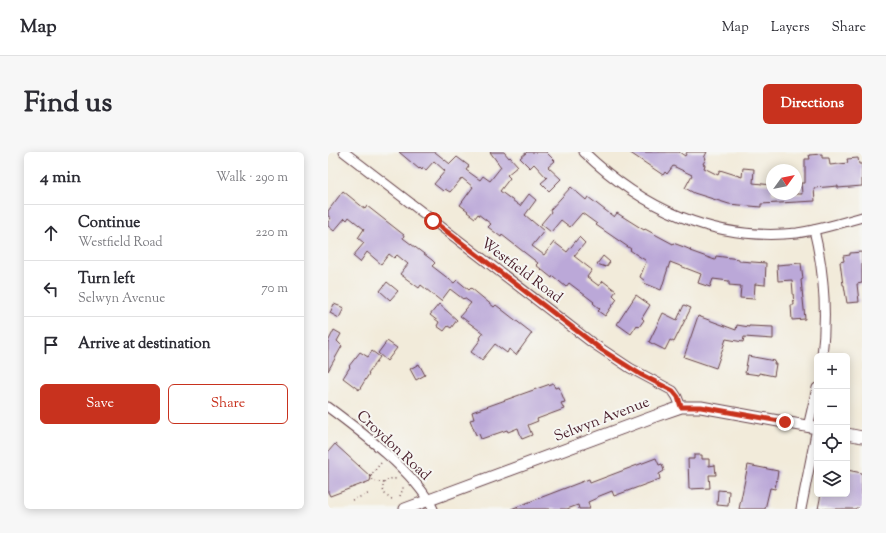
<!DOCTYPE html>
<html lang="en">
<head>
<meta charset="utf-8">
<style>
  :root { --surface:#fff; --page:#f7f7f7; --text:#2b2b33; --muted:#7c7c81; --line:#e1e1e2; --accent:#c8321e }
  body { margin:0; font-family:"Sorts Mill Goudy",serif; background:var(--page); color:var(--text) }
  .controls { position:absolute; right:12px; bottom:12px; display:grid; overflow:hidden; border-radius:6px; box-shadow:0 2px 10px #0003 }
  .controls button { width:36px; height:36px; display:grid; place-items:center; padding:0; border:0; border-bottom:1px solid var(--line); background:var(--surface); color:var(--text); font:20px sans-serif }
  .compass { position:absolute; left:438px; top:12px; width:36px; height:36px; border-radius:50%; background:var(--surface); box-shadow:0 2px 10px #0003; rotate:57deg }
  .stop { position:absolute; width:12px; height:12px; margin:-9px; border:3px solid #c8321e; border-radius:50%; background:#fff }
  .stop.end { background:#c8321e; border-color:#fff; box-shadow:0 1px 4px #0008 }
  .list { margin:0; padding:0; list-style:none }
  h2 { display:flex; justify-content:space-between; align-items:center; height:52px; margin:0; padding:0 16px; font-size:17px }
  h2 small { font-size:13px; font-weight:400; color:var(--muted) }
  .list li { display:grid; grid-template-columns:26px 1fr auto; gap:12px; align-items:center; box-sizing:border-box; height:56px; padding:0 16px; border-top:1px solid var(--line) }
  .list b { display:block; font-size:15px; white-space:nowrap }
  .list p { margin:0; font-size:13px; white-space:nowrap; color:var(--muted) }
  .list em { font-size:13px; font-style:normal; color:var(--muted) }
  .actions { display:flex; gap:8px; padding:12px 16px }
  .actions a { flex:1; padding:9px 0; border:1px solid var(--accent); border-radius:6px; text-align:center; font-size:14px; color:var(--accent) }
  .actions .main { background:var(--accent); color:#fff }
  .icon { flex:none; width:22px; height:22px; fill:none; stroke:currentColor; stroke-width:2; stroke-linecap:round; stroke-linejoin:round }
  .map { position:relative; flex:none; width:534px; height:357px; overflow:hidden; border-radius:6px }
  header { display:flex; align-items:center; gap:24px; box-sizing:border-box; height:56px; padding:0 20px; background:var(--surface); border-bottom:1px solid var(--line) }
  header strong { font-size:19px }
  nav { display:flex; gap:22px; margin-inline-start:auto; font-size:14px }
  .intro { display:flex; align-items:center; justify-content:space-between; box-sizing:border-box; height:96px; padding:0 24px }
  h1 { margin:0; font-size:28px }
  .button { padding:10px 18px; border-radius:6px; background:var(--accent); color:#fff; font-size:14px; font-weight:700 }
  main { display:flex; gap:24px; padding:0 24px }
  aside { flex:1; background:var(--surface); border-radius:6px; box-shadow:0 2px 10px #0003 }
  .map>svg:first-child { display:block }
  .building { fill:#bba8d8 }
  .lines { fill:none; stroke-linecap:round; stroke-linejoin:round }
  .minor-casing { stroke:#633e45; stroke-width:11 }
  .tertiary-casing { stroke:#633e45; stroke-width:13 }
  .path { stroke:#633e45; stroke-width:1.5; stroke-dasharray:1 3; stroke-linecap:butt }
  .minor { stroke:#fff; stroke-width:9 }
  .tertiary { stroke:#fff; stroke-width:11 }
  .route { stroke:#c8321e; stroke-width:5 }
  .labels { text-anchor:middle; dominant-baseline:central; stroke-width:4; stroke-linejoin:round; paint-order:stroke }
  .street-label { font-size:15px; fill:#4a1f2b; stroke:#f6f6f2 }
</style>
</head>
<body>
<header>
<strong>Map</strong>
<nav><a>Map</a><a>Layers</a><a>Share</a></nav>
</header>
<div class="intro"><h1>Find us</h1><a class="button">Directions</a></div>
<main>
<aside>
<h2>4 min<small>Walk · 290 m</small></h2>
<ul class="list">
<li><svg class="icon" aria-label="ahead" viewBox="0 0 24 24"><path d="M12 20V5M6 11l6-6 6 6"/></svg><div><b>Continue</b><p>Westfield Road</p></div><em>220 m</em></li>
<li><svg class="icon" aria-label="left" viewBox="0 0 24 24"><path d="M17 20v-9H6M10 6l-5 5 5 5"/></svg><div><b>Turn left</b><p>Selwyn Avenue</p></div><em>70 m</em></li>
<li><svg class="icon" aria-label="arrive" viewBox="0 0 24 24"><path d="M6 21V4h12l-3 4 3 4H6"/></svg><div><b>Arrive at destination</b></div></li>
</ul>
<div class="actions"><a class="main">Save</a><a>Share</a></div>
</aside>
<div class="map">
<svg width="534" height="357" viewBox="0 0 534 357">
  <rect width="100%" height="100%" fill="#f6f6f2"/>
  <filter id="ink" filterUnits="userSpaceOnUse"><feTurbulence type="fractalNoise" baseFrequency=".025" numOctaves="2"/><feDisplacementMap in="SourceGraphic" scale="8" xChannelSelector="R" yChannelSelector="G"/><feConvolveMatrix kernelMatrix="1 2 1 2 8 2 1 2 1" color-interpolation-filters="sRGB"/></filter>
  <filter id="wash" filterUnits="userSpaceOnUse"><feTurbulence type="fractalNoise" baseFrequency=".012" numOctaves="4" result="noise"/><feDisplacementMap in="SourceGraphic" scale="16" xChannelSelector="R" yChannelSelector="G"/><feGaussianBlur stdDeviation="0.9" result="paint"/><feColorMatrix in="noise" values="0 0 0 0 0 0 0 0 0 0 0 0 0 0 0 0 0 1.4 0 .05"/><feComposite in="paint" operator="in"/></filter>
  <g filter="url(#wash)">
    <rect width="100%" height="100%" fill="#f2ebda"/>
    <g id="blocks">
      <g class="building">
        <path d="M71,0h36l15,12 7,-7 12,9 -3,4 14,10 3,-4 7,5 11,-14 -11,-15h14l5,6 1,-1 8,9 -11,9 3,3 -10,13 20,15 9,-12 7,6 -11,15 19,16 -12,15 12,9 10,-13 13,10 12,-15 6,6 -11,13 18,14 -5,7 12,9 4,-5 13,10 -3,4 4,4 -12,17 -7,-5 2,-2 -7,-6 1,-1 -25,-19 -3,4 -13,-11 -1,2 -16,-13 2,-2 -36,-28 -1,2 -13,-10 3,-3 -13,-10 -3,4 -8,-6 1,-1 -8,-6 13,-18 -11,-9 -12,14 -5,-3 -2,2 -9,-7 11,-13 -11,-10 -8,9 -3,-2 -1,2 -2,-2 -1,1z"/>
        <path d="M199,0h19l9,9 -7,6 13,12 -12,12 -8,-8 6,-5 -13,-14 -4,4 -10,-10z"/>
        <path d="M301,0h50l6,4 2,-4h20l-3,6h2l-3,6 2,1 -1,3 14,7 2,-5 22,7 1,-9 11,1 -1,14 19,2v9h30l-1,-11h4v-24h5l-1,-4 13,-1v4h7l1,7 18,-2 -1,-4 11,-1 1,6h3v22l-24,2v-2l-24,2 1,13 -54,3v3l-32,-3 -35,-11 -9,-5 7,-13 -19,-9 -6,8 -2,-2 -2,3z"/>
        <path d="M243,35l15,13 2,-3 26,20 3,-4 27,17 1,-1 28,15v-1l11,4 7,3 -1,1 25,9 1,-4 23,3v2l27,2 -1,22 -10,-1 -1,15 -14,-1 1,-12 -12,-1v-4l-16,-2 -3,8 -12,-4 3,-9 -31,-12 -9,28 -17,-7 1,-2 -5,-4 6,-15 -1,-2 -8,-5 -7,-5 1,-1 -35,-24 1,-1 -15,-11 -12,14 -9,-7 -10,12 -10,-8 10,-12 -1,-2z"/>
        <path d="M15,39l22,18 2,-3 37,29 -1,3 29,22 3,3 -3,3 22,17 3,-3 12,10 2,-2 23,19 2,-2 36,28 -16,22 -7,-6 -2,4 -12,-9 -13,16 -11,-8 10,-13 -1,-1 3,-5 -23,-17 11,-13 -7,-5 -1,1 -13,-10 -9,12 -20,-16 -2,3 -19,-14 8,-10 -11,-9 -3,3 -5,-4 -8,10 -14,-12 -7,10 -7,-6 11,-13 -6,-5 6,-9 -15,-12 -2,3 -2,-2 -11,13 -6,-5v-4l3,-4 -3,-2v-5z"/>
        <path d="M534,100v31l-5,1 2,18 -12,1 -3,-18h-1l-3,-23 4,-1 -1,-5 7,-1v-2z"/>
        <path d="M275,104l7,6 -4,5 -9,-3z"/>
        <path d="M473,111l2,16 -2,1 4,39 -13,1 -1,-15h3l-2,-25 -14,1 -1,-16z"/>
        <path d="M59,130l11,9 -8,9 -10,-9z"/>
        <path d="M308,143l14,10 -8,13 2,2 -5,7 -2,-2 -6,9 -14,-10z"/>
        <path d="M6,152l10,4 -5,10 -9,-5z"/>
        <path d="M111,152l18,16 -6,8 -3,-2 -4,5 -7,-5 2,-4 -9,-7z"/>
        <path d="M356,153l7,3 -17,34 -4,-2 -5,10 -16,-8 14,-29 14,7z"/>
        <path d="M370,164l38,14 1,-5 12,2v-1l24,1v12l-29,-2 -1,5 -17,-3 -10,29 -32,-11z"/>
        <path d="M6,178l7,4 -4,7 5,5 -14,25v-29z"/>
        <path d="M59,189l10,7 -10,13 -9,-8z"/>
        <path d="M44,199l8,6 -12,16 1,1 -10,16 -16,-12 7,-11 -1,-1 11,-14 8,5z"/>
        <path d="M420,204l27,5 -1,3h2l-2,12 -15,-3v2l-14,-2z"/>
        <path d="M91,212l6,11 -9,5 -6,-11z"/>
        <path d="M225,231l2,5 4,-1 6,15 -4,1 3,6 -27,10 1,2 -10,4 4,10 -10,4 -4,-11 -10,4 -1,-2 -26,9 -2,-5 -3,1 -6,-15 4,-1 -2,-7z"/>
        <path d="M7,292l36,33 -1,4 -40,15 -2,-4v-40z"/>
        <path d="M366,303h8v4h7v7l6,-1 1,10h-7l1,13 -21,1 -1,-30h6z"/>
        <path d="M328,306l3,7 3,-1 2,7 -5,3 1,5 -46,17 -2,-5 -15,6v1l-9,4 2,7h-11l-1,-4 -11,4h-56l78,-30 1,4z"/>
        <path d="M420,313l30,6 -3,18 -5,-1 -5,21h-26z"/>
        <path d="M519,318l15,3v36l-6,-1 -1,1h-37l3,-15h26z"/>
        <path d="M390,338l11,1 -1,15 -11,-1z"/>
      </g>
    </g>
  </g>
  <g filter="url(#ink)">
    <use href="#blocks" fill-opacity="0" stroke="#633e45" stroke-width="1"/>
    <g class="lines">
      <defs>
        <g id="minor">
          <path d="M16,0l247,190 39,26 43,23 4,6 4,10"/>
          <path d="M256,0c58,56 130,90 213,81 22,-3 44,-10 65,-16"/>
          <path d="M486,78c10,41 13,84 8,126"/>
          <path d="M0,255c31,23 89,67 105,102"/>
          <path d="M480,275l9,-39"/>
          <path d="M473,357l16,-81"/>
        </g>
        <g id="tertiary">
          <path d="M519,282l15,3"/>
          <path d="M77,357l253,-94 23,-8h20l116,21"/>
        </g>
      </defs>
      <use href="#minor" class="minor-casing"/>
      <use href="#tertiary" class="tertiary-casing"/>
      <g class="path">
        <path d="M53,311l-10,12 2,6 11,2"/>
        <path d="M72,344l3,-7v-4"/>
        <path d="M64,347c-14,-5 -11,-23 4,-20"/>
        <path d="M24,348l18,-7"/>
      </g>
      <use href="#minor" class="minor"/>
      <use href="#tertiary" class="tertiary"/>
    </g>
  </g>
  <g class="lines" filter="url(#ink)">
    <path class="route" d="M105,69l169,129 38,24 33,17 5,6 3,10h20l84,15"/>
  </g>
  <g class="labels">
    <g class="street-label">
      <text transform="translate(193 119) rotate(37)">Westfield Road</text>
      <text transform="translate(274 268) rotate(-21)">Selwyn Avenue</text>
      <text transform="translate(65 294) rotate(43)">Croydon Road</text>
    </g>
  </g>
</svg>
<div class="controls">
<button>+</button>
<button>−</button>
<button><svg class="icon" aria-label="locate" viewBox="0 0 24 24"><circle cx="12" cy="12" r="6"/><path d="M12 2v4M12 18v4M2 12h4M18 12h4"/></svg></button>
<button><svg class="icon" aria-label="layers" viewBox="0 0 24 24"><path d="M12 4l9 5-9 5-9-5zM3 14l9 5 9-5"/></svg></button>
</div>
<svg class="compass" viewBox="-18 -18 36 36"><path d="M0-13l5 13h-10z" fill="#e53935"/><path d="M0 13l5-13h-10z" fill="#7c7c81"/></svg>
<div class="stop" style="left:105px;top:69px"></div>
<div class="stop end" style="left:457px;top:270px"></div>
</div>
</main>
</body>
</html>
